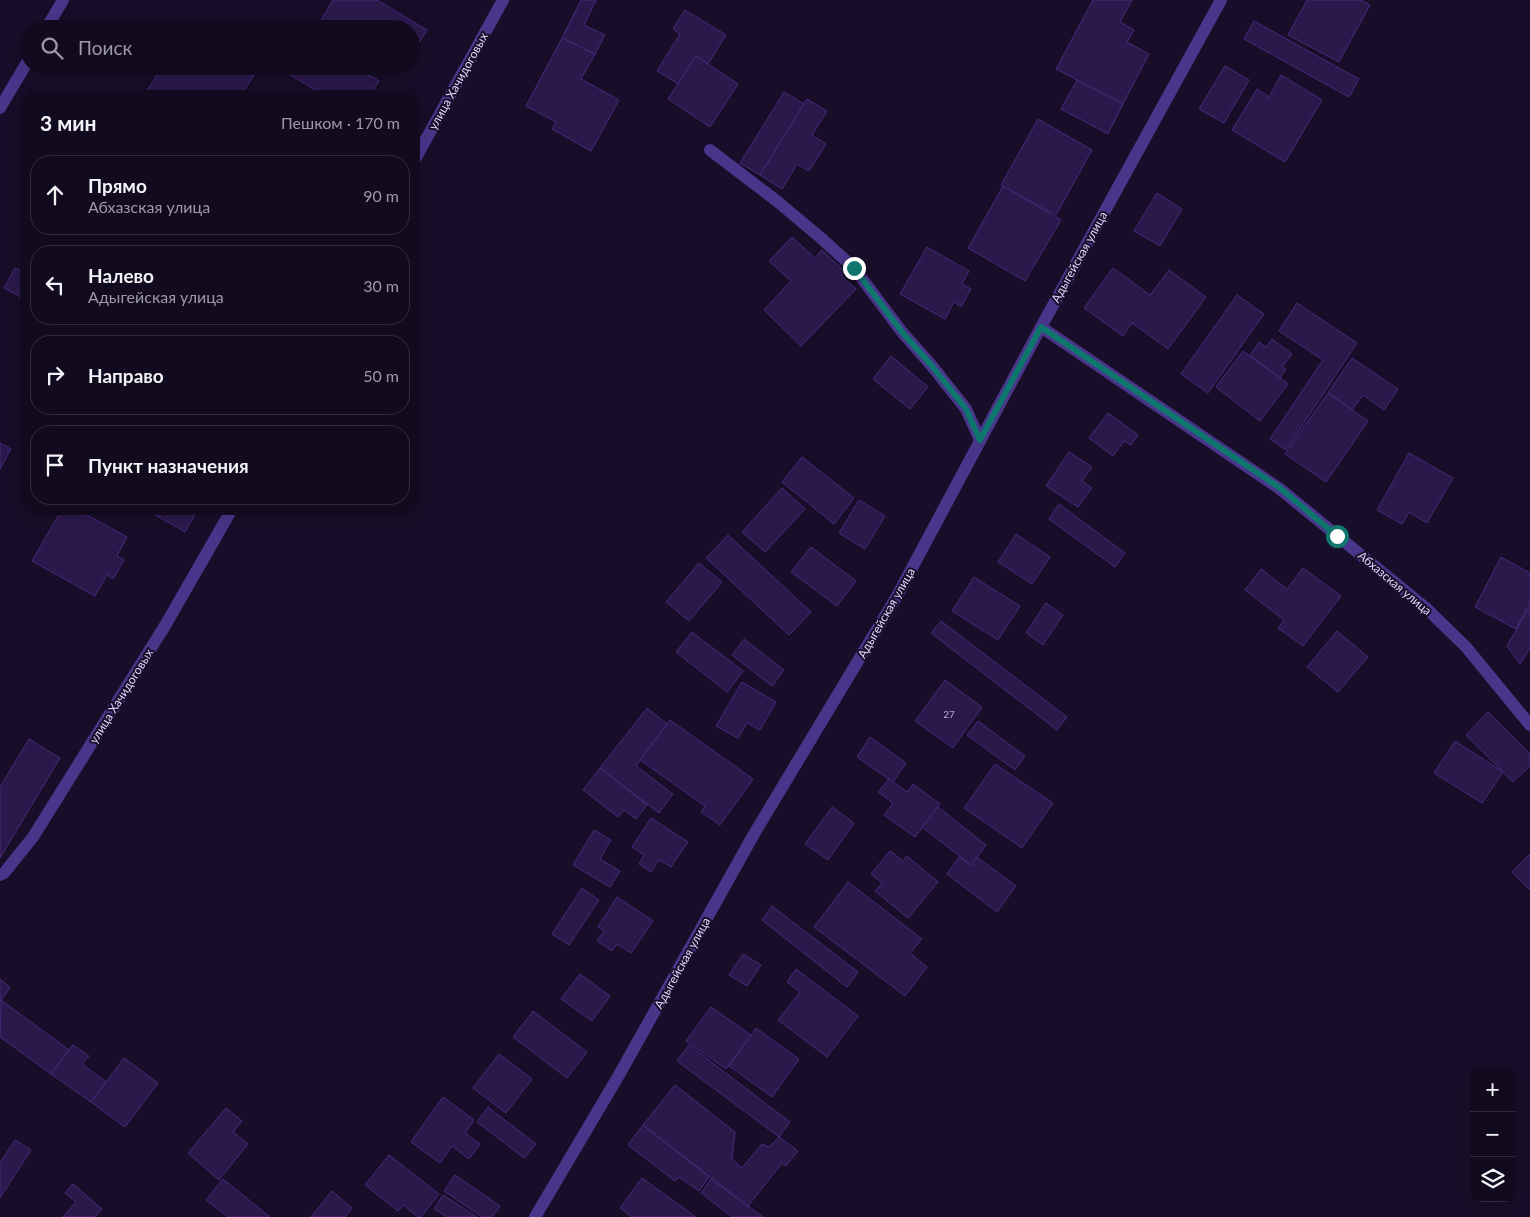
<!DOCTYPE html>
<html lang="ru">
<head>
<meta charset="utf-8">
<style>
  :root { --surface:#120a1f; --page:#1f182c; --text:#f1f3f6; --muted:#9c9aa4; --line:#312b3d }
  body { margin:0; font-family:Lato,sans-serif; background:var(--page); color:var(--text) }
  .controls { position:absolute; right:15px; bottom:15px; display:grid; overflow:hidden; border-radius:10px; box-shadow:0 5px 20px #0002 }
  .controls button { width:45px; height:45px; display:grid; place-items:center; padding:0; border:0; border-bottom:1px solid var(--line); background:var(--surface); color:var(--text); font:25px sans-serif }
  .stop { position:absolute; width:15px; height:15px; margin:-11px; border:4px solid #0f766e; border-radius:50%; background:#fff }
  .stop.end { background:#0f766e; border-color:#fff; box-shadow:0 1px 5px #0008 }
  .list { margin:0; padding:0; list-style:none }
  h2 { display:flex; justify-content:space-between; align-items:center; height:65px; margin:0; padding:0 20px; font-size:21px }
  h2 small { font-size:16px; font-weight:400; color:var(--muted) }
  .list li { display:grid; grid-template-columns:32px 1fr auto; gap:15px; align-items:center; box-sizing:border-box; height:80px; margin:0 10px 10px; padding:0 10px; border:1px solid var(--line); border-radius:20px }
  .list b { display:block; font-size:19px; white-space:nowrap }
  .list p { margin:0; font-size:16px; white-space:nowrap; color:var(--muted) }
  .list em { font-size:16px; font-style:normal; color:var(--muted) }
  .icon { flex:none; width:28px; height:28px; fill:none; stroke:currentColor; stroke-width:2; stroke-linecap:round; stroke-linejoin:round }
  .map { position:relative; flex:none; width:1530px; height:1217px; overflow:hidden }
  .search { position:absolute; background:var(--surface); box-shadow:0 5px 20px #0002; left:20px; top:20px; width:400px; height:55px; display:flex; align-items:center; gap:12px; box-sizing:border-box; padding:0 18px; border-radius:28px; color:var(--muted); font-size:19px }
  .panel { position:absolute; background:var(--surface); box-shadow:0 5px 20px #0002; left:20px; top:90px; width:400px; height:425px; border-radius:20px }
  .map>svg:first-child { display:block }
  .building { fill:#2c194c; stroke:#482979 }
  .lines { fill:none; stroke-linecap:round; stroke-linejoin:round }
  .lane { stroke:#49368b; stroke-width:12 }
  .street { stroke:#49368b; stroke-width:12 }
  .route { stroke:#0f766e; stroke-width:6 }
  .labels { text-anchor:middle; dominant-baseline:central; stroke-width:4; stroke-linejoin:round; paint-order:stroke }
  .number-label { font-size:10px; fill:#b4a7d2 }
  .street-label { font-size:12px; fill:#e2d6ff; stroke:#180e29 }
</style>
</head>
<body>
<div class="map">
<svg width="1530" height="1217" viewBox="0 0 1530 1217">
  <rect width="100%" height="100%" fill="#180e29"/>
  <g class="building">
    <path d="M333,0h44l50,30 -10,16 -6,-4v-13h-91l-3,-2z"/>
    <path d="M581,0h15l-12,25 21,10 -10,19 -33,-16z"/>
    <path d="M1093,0h39l-12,22 14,8 -7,12 22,12 -26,50 -67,-35z"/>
    <path d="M1307,0h54l9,5 -31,57 -51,-27z"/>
    <path d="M685,10l41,25 -18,29 -12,-8 -17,28 -22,-13 23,-37 -7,-5z"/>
    <path d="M1254,21l105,58 -10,18 -105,-58z"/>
    <path d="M562,38l33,16 -14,25 38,21 -28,51 -39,-22 4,-7 -30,-16z"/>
    <path d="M696,56l42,28 -28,43 -42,-28z"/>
    <path d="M162,66h93l3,2 -17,28h-97z"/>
    <path d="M276,66h85l-2,3 20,12 -8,13 4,2h-50z"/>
    <path d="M1225,66l24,14 -25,43 -25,-14z"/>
    <path d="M1281,75l41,25 -37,62 -53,-32 25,-41 12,8z"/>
    <path d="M1077,80l46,24 -15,30 -47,-25z"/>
    <path d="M784,92l20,12 -44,71 -20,-12z"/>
    <path d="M807,99l20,12 -15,24 14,9 -17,27 -12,-7 -15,25 -22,-14z"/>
    <path d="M1038,119l54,31 -36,65 -55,-30z"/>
    <path d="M1003,186l58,34 -36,61 -57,-33z"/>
    <path d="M1157,193l25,16 -22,37 -26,-15z"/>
    <path d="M792,237l23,21 7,-8 22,21 -3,4 15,14 -55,57 -37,-36 27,-29 -22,-20z"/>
    <path d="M927,247l42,24 -7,13 9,5 -10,18 -7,-5 -9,17 -45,-25z"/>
    <path d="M15,268l11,6v26l-22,-12z"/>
    <path d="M1113,268l37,27 19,-25 37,27 -38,52 -36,-26 -9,13 -39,-28z"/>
    <path d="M1237,295l27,19 -56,79 -27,-19z"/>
    <path d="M1297,303l60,40 -71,107 -16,-11 53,-79 -44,-29z"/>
    <path d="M1272,339l20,15 -10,13 4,2 -6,9 -30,-23 9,-13 7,5z"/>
    <path d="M1243,351l45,33 -28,37 -44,-34z"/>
    <path d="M891,356l37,31 -18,22 -37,-30z"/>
    <path d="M1352,358l46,31 -14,21 -21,-15 -11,15 -24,-17z"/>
    <path d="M1328,393l40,28 -42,61 -41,-28z"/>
    <path d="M1108,413l30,22 -7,10 -7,-4 -11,15 -24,-18z"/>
    <path d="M0,443l11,6 -11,20z"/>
    <path d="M1069,452l23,15 -10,14 10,7 -14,19 -32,-21z"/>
    <path d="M1409,453l44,25 -26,45 -18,-11 -7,12 -25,-14z"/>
    <path d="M802,457l52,41 -20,26 -52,-42z"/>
    <path d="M782,488l23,21 -40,43 -23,-20z"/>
    <path d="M859,500l26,16 -20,33 -26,-16z"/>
    <path d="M1059,504l66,49 -10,14 -66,-48z"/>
    <path d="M62,509h14l51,28 -10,19 7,4 -11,19 -6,-4 -12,21 -63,-35z"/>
    <path d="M145,509h53l-13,23z"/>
    <path d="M1016,534l34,23 -18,27 -34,-22z"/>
    <path d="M728,535l83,77 -22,23 -83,-77z"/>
    <path d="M811,547l45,34 -19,25 -46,-34z"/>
    <path d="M1501,557l29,16v30l-14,26 -41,-22z"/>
    <path d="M699,563l23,19 -33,39 -23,-19z"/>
    <path d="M1303,568l38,28 -38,50 -25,-18 6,-8 -39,-30 16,-21 26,20z"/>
    <path d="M974,577l46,29 -22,34 -46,-29z"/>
    <path d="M1046,603l17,12 -20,30 -17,-12z"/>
    <path d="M1530,606v42l-10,16 -13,-18z"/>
    <path d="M941,621l126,96 -10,13 -126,-97z"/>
    <path d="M1337,631l31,26 -30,35 -31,-25z"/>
    <path d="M692,632l51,39 -16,21 -51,-40z"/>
    <path d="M744,639l40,31 -12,16 -40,-31z"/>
    <path d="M945,680l37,27 -29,41 -38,-27z"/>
    <path d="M742,682l34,20 -16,28 -13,-7 -9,15 -22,-12z"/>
    <path d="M647,708l20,16 -31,42 37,28 -14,19 -59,-45z"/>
    <path d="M1488,712l42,42v12l-17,16 -47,-47z"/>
    <path d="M670,720l83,59 -33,46 -19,-13 4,-6 -65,-46z"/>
    <path d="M978,721l47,35 -10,14 -48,-35z"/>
    <path d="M870,737l36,26 -13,19 -36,-25z"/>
    <path d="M29,739l31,19 -60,100v-71z"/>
    <path d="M1455,741l48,31 -21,31 -48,-30z"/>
    <path d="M995,764l58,39 -31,45 -58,-40z"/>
    <path d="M600,768l47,37 -11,14 -12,-9 -6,7 -35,-27z"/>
    <path d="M889,779l18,13 6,-8 27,20 -25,33 -31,-22 9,-12 -15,-11z"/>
    <path d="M832,807l22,16 -26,37 -23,-16z"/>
    <path d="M938,807l48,38 -15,20 -49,-38z"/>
    <path d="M651,818l37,24 -17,25 -12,-7 -8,12 -12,-8 5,-9 -12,-8z"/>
    <path d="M594,830l17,10 -11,19 20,12 -10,16 -37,-22z"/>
    <path d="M890,851l13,10 4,-5 31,26 -30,36 -33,-27 7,-8 -11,-9z"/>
    <path d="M1530,854v36l-18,-18z"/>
    <path d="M959,857l12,8 6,-8 39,29 -19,26 -50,-38z"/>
    <path d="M848,882l74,57 -12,14 17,14 -22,29 -91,-69z"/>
    <path d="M582,888l17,12 -30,45 -17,-11z"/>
    <path d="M617,897l36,24 -22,32 -14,-9 -5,7 -15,-10 7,-10 -6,-4z"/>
    <path d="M772,906l86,66 -11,15 -85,-67z"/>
    <path d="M743,954l18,11 -14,21 -18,-11z"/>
    <path d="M796,969l62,47 -31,41 -49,-37 22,-28 -13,-10z"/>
    <path d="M580,974l30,22 -18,25 -31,-22z"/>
    <path d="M0,979l10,8 -10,15z"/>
    <path d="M1,1000l68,50 -18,24 -51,-37z"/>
    <path d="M711,1007l40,28 -25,34 -40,-28z"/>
    <path d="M533,1011l54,41 -20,26 -54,-41z"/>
    <path d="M756,1028l43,31 -27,38 -43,-31z"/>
    <path d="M73,1045l16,11 -7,8 24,18 -15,20 -40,-28z"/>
    <path d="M689,1045l101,77 -11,15 -102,-76z"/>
    <path d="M499,1054l33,25 -26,34 -33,-25z"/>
    <path d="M124,1058l34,25 -33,44 -34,-25z"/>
    <path d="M675,1085l60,47 -3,27 10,9 20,-24 7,3 10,-10 19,14 -12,15 -4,-3 -34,43 -105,-81z"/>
    <path d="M443,1097l31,23 -9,13 15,11 -11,15 -17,-13 -12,17 -29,-21z"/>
    <path d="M488,1107l48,37 -12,14 -47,-36z"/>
    <path d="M226,1108l16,13 -9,11 15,12 -29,36 -31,-27z"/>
    <path d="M643,1125l66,52 -10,14 -20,-14 -4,4 -47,-36z"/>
    <path d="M15,1140l16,10 -31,48v-35z"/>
    <path d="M389,1155l50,39 -18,23h-3l-15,-12 -5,6 -33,-26z"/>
    <path d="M455,1175l45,31 -8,11h-10l-38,-26z"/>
    <path d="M642,1178l54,39h-64l-12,-9z"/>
    <path d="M223,1179l47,38h-42l-22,-17z"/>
    <path d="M711,1179l37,27 15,11h-31l-31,-24z"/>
    <path d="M73,1184l29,25 -7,8h-32l13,-15 -11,-9z"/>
    <path d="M332,1191l20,17 -7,9h-34z"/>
    <path d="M443,1195l34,22h-30l-13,-8z"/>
  </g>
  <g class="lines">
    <path class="lane" d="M710,150l68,52 43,36 33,30 48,64 30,34 34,43 14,31"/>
    <g class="street">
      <path d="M46,29l17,-29"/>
      <path d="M0,108l29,-49"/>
      <path d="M414,161l89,-161"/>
      <path d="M1041,327l239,162 147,120 39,38 64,78"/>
      <path d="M0,875l4,-2 29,-36 133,-213 66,-115"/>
      <path d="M535,1217l84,-142 135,-241 143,-238 144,-269 180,-327"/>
    </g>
  </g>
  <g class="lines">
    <path class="route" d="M854,268l48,64 30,34 34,43 14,31 61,-113 239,161 57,48"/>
  </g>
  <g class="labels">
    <g class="number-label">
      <text x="949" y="714">27</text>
    </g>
    <g class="street-label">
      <text transform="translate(458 81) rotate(-61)">улица Хачидоговых</text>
      <text transform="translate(1079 257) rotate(-61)">Адыгейская улица</text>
      <text transform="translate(1395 583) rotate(40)">Абхазская улица</text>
      <text transform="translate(886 613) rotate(-60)">Адыгейская улица</text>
      <text transform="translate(121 696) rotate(-58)">улица Хачидоговых</text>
      <text transform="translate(682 963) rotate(-61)">Адыгейская улица</text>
    </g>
  </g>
</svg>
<div class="controls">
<button>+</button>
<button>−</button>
<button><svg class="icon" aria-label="layers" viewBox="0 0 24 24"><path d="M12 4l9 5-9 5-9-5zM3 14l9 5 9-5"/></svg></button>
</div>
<div class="stop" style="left:1337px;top:536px"></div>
<div class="stop end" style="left:854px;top:268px"></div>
<div class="search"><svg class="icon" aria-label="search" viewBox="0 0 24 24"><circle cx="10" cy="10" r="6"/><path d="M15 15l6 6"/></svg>Поиск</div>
<section class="panel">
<h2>3 мин<small>Пешком · 170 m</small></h2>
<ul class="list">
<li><svg class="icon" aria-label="ahead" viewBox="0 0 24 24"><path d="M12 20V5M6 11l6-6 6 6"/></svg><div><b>Прямо</b><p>Абхазская улица</p></div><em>90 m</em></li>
<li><svg class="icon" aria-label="left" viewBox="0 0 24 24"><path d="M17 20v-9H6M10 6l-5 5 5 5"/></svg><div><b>Налево</b><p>Адыгейская улица</p></div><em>30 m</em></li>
<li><svg class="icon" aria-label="right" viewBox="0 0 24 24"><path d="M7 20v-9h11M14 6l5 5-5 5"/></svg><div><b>Направо</b></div><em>50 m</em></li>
<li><svg class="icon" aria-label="arrive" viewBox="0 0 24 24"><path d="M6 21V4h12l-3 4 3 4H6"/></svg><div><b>Пункт назначения</b></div></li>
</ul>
</section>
</div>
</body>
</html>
